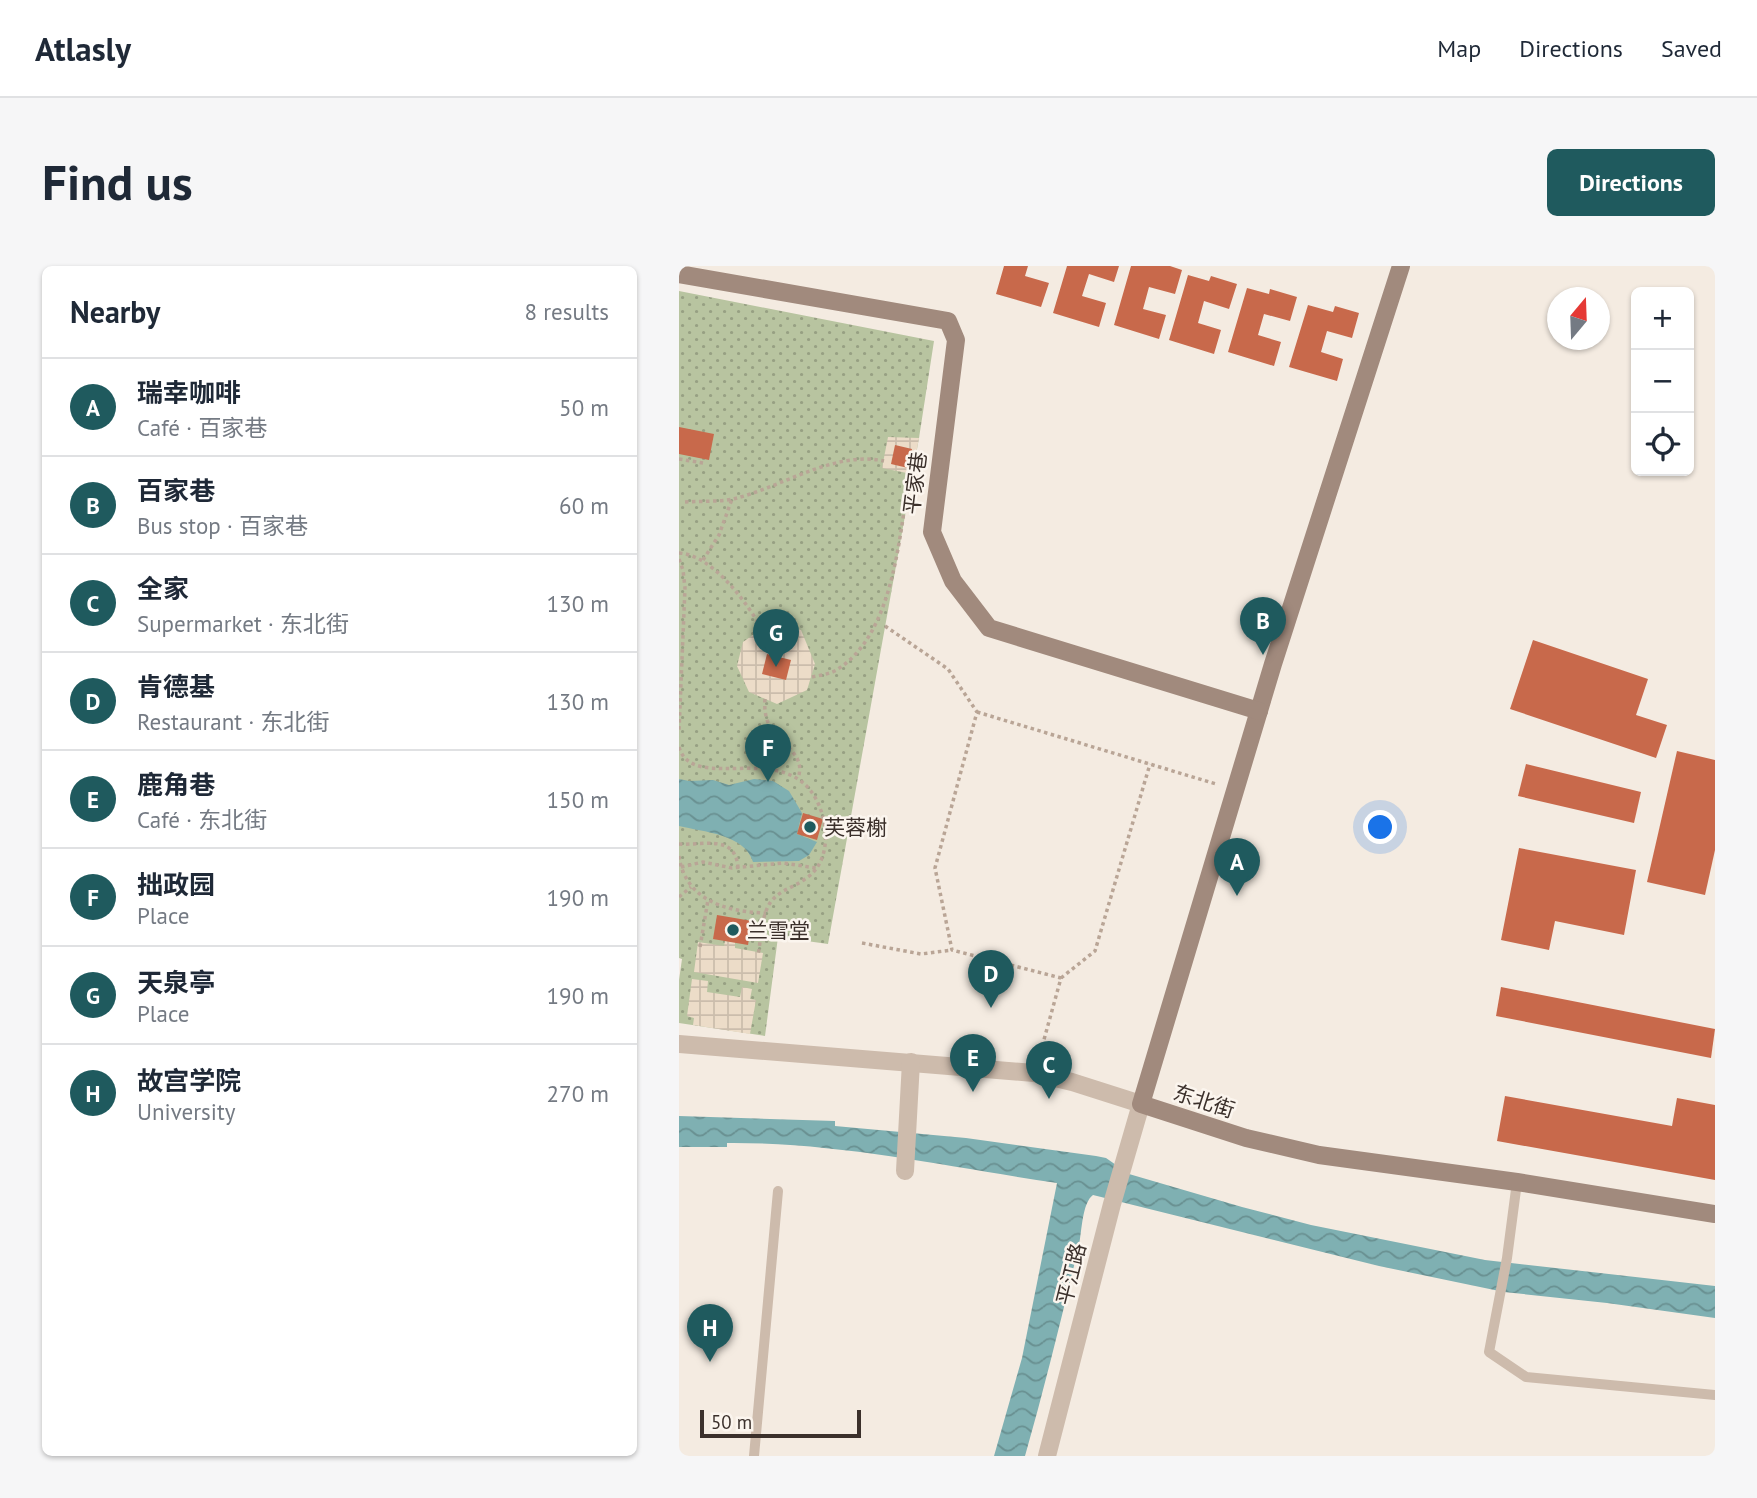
<!DOCTYPE html>
<html lang="en">
<head>
<meta charset="utf-8">
<style>
  :root { --surface:#fff; --page:#f6f6f7; --text:#1f2937; --muted:#747a83; --line:#e0e1e3; --accent:#1f5a5e }
  body { margin:0; font-family:"PT Sans","Noto Sans SC",sans-serif; background:var(--page); color:var(--text) }
  .controls { position:absolute; right:21px; top:21px; display:grid; overflow:hidden; border-radius:10px; box-shadow:0 2px 5px #0004 }
  .controls button { width:63px; height:63px; display:grid; place-items:center; padding:0; border:0; border-bottom:2px solid var(--line); background:var(--surface); color:var(--text); font:35px sans-serif }
  .compass { position:absolute; left:868px; top:21px; width:63px; height:63px; border-radius:50%; background:var(--surface); box-shadow:0 2px 5px #0004; rotate:19deg }
  .scale { position:absolute; left:21px; bottom:18px; width:161px; box-sizing:border-box; padding-left:7px; border:4px solid #3b302b; border-top:0; font-size:19px; line-height:24px; white-space:nowrap; color:#3b302b; -webkit-text-stroke:5px #fbf5ee; paint-order:stroke }
  .you { position:absolute; left:702px; top:562px; width:24px; height:24px; margin:-18px; border:5px solid #fff; border-radius:50%; background:#1a73e8; box-shadow:0 0 0 10px #1a73e833 }
  .badge { display:grid; place-items:center; width:46px; height:46px; border-radius:50%; background:var(--accent); color:#fff; font-size:23px; font-weight:700 }
  .pin { position:absolute; translate:-50% -58px; filter:drop-shadow(0 2px 4px #0008) }
  .pin::after { content:''; position:absolute; top:37px; width:24px; height:21px; background:inherit; clip-path:polygon(0 0,100% 0,50% 100%) }
  .list { margin:0; padding:0; list-style:none }
  h2 { display:flex; justify-content:space-between; align-items:center; height:91px; margin:0; padding:0 28px; font-size:30px }
  h2 small { font-size:23px; font-weight:400; color:var(--muted) }
  .list li { display:grid; grid-template-columns:46px 1fr auto; gap:21px; align-items:center; box-sizing:border-box; height:98px; padding:0 28px; border-top:2px solid var(--line) }
  .list b { display:block; font-size:26px; white-space:nowrap }
  .list p { margin:0; font-size:23px; white-space:nowrap; color:var(--muted) }
  .list em { font-size:23px; font-style:normal; color:var(--muted) }
  .icon { flex:none; width:38px; height:38px; fill:none; stroke:currentColor; stroke-width:2; stroke-linecap:round; stroke-linejoin:round }
  .map { position:relative; flex:none; width:1036px; height:1190px; overflow:hidden; border-radius:10px }
  header { display:flex; align-items:center; gap:42px; box-sizing:border-box; height:98px; padding:0 35px; background:var(--surface); border-bottom:2px solid var(--line) }
  header strong { font-size:33px }
  nav { display:flex; gap:38px; margin-inline-start:auto; font-size:24px }
  .intro { display:flex; align-items:center; justify-content:space-between; box-sizing:border-box; height:168px; padding:0 42px }
  h1 { margin:0; font-size:49px }
  .button { padding:18px 32px; border-radius:10px; background:var(--accent); color:#fff; font-size:24px; font-weight:700 }
  main { display:flex; gap:42px; padding:0 42px }
  aside { flex:1; background:var(--surface); border-radius:10px; box-shadow:0 2px 5px #0004 }
  .map>svg:first-child { display:block }
  .garden { fill:url(#garden-dots) }
  .plaza { fill:url(#plaza-grid) }
  .water { fill:url(#water-waves) }
  .building { fill:#c8694b }
  .lines { fill:none; stroke-linecap:round; stroke-linejoin:round }
  .path { stroke:#b9a596; stroke-width:3.5; stroke-dasharray:3.5 3.5; stroke-linecap:butt }
  .lane { stroke:#cdbbac; stroke-width:10 }
  .street { stroke:#cdbbac; stroke-width:18 }
  .secondary { stroke:#a18a7d; stroke-width:18 }
  .poi-dot { fill:#1f5a5e; stroke:#fbf5ee; stroke-width:2.5 }
  .labels { text-anchor:middle; dominant-baseline:central; stroke-width:5; stroke-linejoin:round; paint-order:stroke }
  .street-label { font-size:21px; fill:#3b302b; stroke:#fbf5ee }
  .poi-label { font-size:21px; fill:#3b302b; stroke:#fbf5ee; text-anchor:start }
</style>
</head>
<body>
<header>
<strong>Atlasly</strong>
<nav><a>Map</a><a>Directions</a><a>Saved</a></nav>
</header>
<div class="intro"><h1>Find us</h1><a class="button">Directions</a></div>
<main>
<aside>
<h2>Nearby<small>8 results</small></h2>
<ul class="list">
<li><span class="badge">A</span><div><b>瑞幸咖啡</b><p>Café · 百家巷</p></div><em>50 m</em></li>
<li><span class="badge">B</span><div><b>百家巷</b><p>Bus stop · 百家巷</p></div><em>60 m</em></li>
<li><span class="badge">C</span><div><b>全家</b><p>Supermarket · 东北街</p></div><em>130 m</em></li>
<li><span class="badge">D</span><div><b>肯德基</b><p>Restaurant · 东北街</p></div><em>130 m</em></li>
<li><span class="badge">E</span><div><b>鹿角巷</b><p>Café · 东北街</p></div><em>150 m</em></li>
<li><span class="badge">F</span><div><b>拙政园</b><p>Place</p></div><em>190 m</em></li>
<li><span class="badge">G</span><div><b>天泉亭</b><p>Place</p></div><em>190 m</em></li>
<li><span class="badge">H</span><div><b>故宫学院</b><p>University</p></div><em>270 m</em></li>
</ul>
</aside>
<div class="map">
<svg width="1036" height="1190" viewBox="0 0 1036 1190">
  <defs>
    <pattern id="garden-dots" width="8" height="8" patternUnits="userSpaceOnUse" patternTransform="scale(1.75)"><rect width="8" height="8" fill="#b8c4a0"/><path d="M2 2h.1M6 6h.1" fill="none" stroke="#97a083" stroke-width="1.8" stroke-linecap="round"/></pattern>
    <pattern id="plaza-grid" width="8" height="8" patternUnits="userSpaceOnUse" patternTransform="scale(1.75)"><rect width="8" height="8" fill="#ecdcc8"/><path d="M0 4h8M4 0v8" fill="none" stroke="#cbbdac"/></pattern>
    <pattern id="water-waves" width="16" height="10" patternUnits="userSpaceOnUse" patternTransform="scale(1.75)"><rect width="16" height="10" fill="#7fb0b2"/><path d="M0 5q4-4 8 0t8 0" fill="none" stroke="#699091"/></pattern>
  </defs>
  <rect width="100%" height="100%" fill="#f4ebe1"/>
  <path class="garden" d="M0,25l255,50 -15,97 -91,506 -50,-7 -13,99 -86,-13v-43l3,-21 -3,-1z"/>
  <g class="plaza">
    <path d="M209,171l31,1 -7,36 -30,-6z"/>
    <path d="M91,357l31,7 14,34 -8,26 -30,14 -28,-12 -12,-26 6,-24z"/>
    <path d="M46,675l10,1v6l28,5 -5,30 -64,-11 4,-30 26,4z"/>
    <path d="M13,713l16,2 -1,11 33,5 2,-10 10,2 -2,10 6,1 -6,34 -57,-9 1,-7 -7,-2z"/>
  </g>
  <g class="water">
    <path d="M0,513l10,2 24,-1 16,5 25,-6 19,2 16,10 13,22 -5,21 20,8 -8,13 -10,6 -46,1c-8,-28 -50,-30 -74,-36z"/>
    <path d="M0,850l156,5v5l131,12 130,18 10,2 23,16 113,33 69,18 174,35 230,26v32l-108,-15 -103,-11 -125,-26 -286,-71c-11,8 -11,36 -14,50 -17,71 -34,141 -54,211h-31l28,-98 35,-175c-109,-16 -219,-41 -330,-40v4h-48z"/>
  </g>
  <g class="building">
    <path d="M325,0h24l-3,10 24,7 -8,24 -45,-13z"/>
    <path d="M388,0h52l-5,16 -25,-8 -7,22 24,7 -7,24 -46,-14z"/>
    <path d="M452,0h39l12,4 -7,24 -26,-7 -6,22 23,6 -7,24 -45,-14z"/>
    <path d="M509,9l21,6 2,-5 26,8 -8,25 -25,-8 -6,22 23,7 -7,24 -45,-14z"/>
    <path d="M568,22l22,6 1,-5 27,8 -7,24 -26,-7 -6,21 23,7 -7,24 -46,-14z"/>
    <path d="M629,39l25,7 2,-6 24,7 -7,25 -25,-7 -6,21 22,7 -6,22 -48,-14z"/>
    <path d="M0,161l35,7 -5,26 -30,-6z"/>
    <path d="M216,179l17,4 -4,19 -17,-4z"/>
    <path d="M854,374l115,39 -12,36 31,10 -11,33 -146,-49z"/>
    <path d="M88,388l24,6 -5,20 -24,-6z"/>
    <path d="M998,485l38,9v90l-10,45 -58,-13z"/>
    <path d="M847,498l115,28 -7,31 -116,-27z"/>
    <path d="M124,547l20,6 -6,21 -20,-6z"/>
    <path d="M840,582l117,22 -12,65 -69,-14 -6,29 -48,-10z"/>
    <path d="M38,649l35,6 -4,24 -35,-6z"/>
    <path d="M822,721l214,42 -4,29 -215,-42z"/>
    <path d="M826,830l167,30 5,-28 38,7v75l-218,-39z"/>
  </g>
  <g class="lines">
    <g class="path">
      <path d="M0,193l24,4"/>
      <path d="M6,236c16,-1 33,0 48,-3 47,-11 102,-49 151,-38"/>
      <path d="M0,287c34,2 69,51 84,78"/>
      <path d="M0,293l4,11 2,18 -6,143"/>
      <path d="M24,294l16,-25 13,-36"/>
      <path d="M206,360l63,43 29,43 -42,156 17,82 109,28 -21,76"/>
      <path d="M133,411c9,-2 19,-3 26,-8 57,-37 61,-135 72,-196"/>
      <path d="M86,433c-1,12 1,23 8,32 11,15 33,25 25,47"/>
      <path d="M298,446l239,72"/>
      <path d="M0,481c14,48 107,-9 138,54 12,24 14,62 -12,78 -12,9 -26,11 -35,24 -9,14 -9,36 -12,53"/>
      <path d="M0,578c22,2 57,-11 59,24"/>
      <path d="M0,590c6,44 47,56 87,57"/>
      <path d="M2,601l22,-5 29,6 51,-5 33,5"/>
      <path d="M0,631l12,-10"/>
      <path d="M183,677l59,11 31,-4"/>
      <path d="M21,681l8,-47"/>
      <path d="M382,712l34,-27 55,-187"/>
    </g>
    <g class="lane">
      <path d="M838,916l-10,76 -18,94 37,25 189,18"/>
      <path d="M75,1190l24,-265"/>
    </g>
    <g class="street">
      <path d="M0,778l355,29 38,9 69,22 -29,100 -65,252"/>
      <path d="M226,905l6,-109"/>
    </g>
    <g class="secondary">
      <path d="M722,0l-128,398 -132,440 105,34 73,17 198,27 198,32"/>
      <path d="M0,8l269,47 8,19 -24,192 21,49 36,47 270,83"/>
    </g>
  </g>
  <g class="poi-dot">
    <circle cx="131" cy="561" r="7"/>
    <circle cx="54" cy="664" r="7"/>
  </g>
  <g class="labels">
    <g class="street-label">
      <text transform="translate(236 217) rotate(-83)">平家巷</text>
      <text transform="translate(525 835) rotate(18)">东北街</text>
      <text transform="translate(392 1008) rotate(-76)">平江路</text>
    </g>
    <g class="poi-label">
      <text x="145" y="561">芙蓉榭</text>
      <text x="68" y="664">兰雪堂</text>
    </g>
  </g>
</svg>
<div class="controls">
<button>+</button>
<button>−</button>
<button><svg class="icon" aria-label="locate" viewBox="0 0 24 24"><circle cx="12" cy="12" r="6"/><path d="M12 2v4M12 18v4M2 12h4M18 12h4"/></svg></button>
</div>
<svg class="compass" viewBox="-18 -18 36 36"><path d="M0-13l5 13h-10z" fill="#e53935"/><path d="M0 13l5-13h-10z" fill="#747a83"/></svg>
<div class="scale">50 m</div>
<div class="you"></div>
<div class="pin badge" style="left:558px;top:630px">A</div>
<div class="pin badge" style="left:584px;top:389px">B</div>
<div class="pin badge" style="left:370px;top:833px">C</div>
<div class="pin badge" style="left:312px;top:742px">D</div>
<div class="pin badge" style="left:294px;top:826px">E</div>
<div class="pin badge" style="left:89px;top:516px">F</div>
<div class="pin badge" style="left:97px;top:401px">G</div>
<div class="pin badge" style="left:31px;top:1096px">H</div>
</div>
</main>
</body>
</html>
